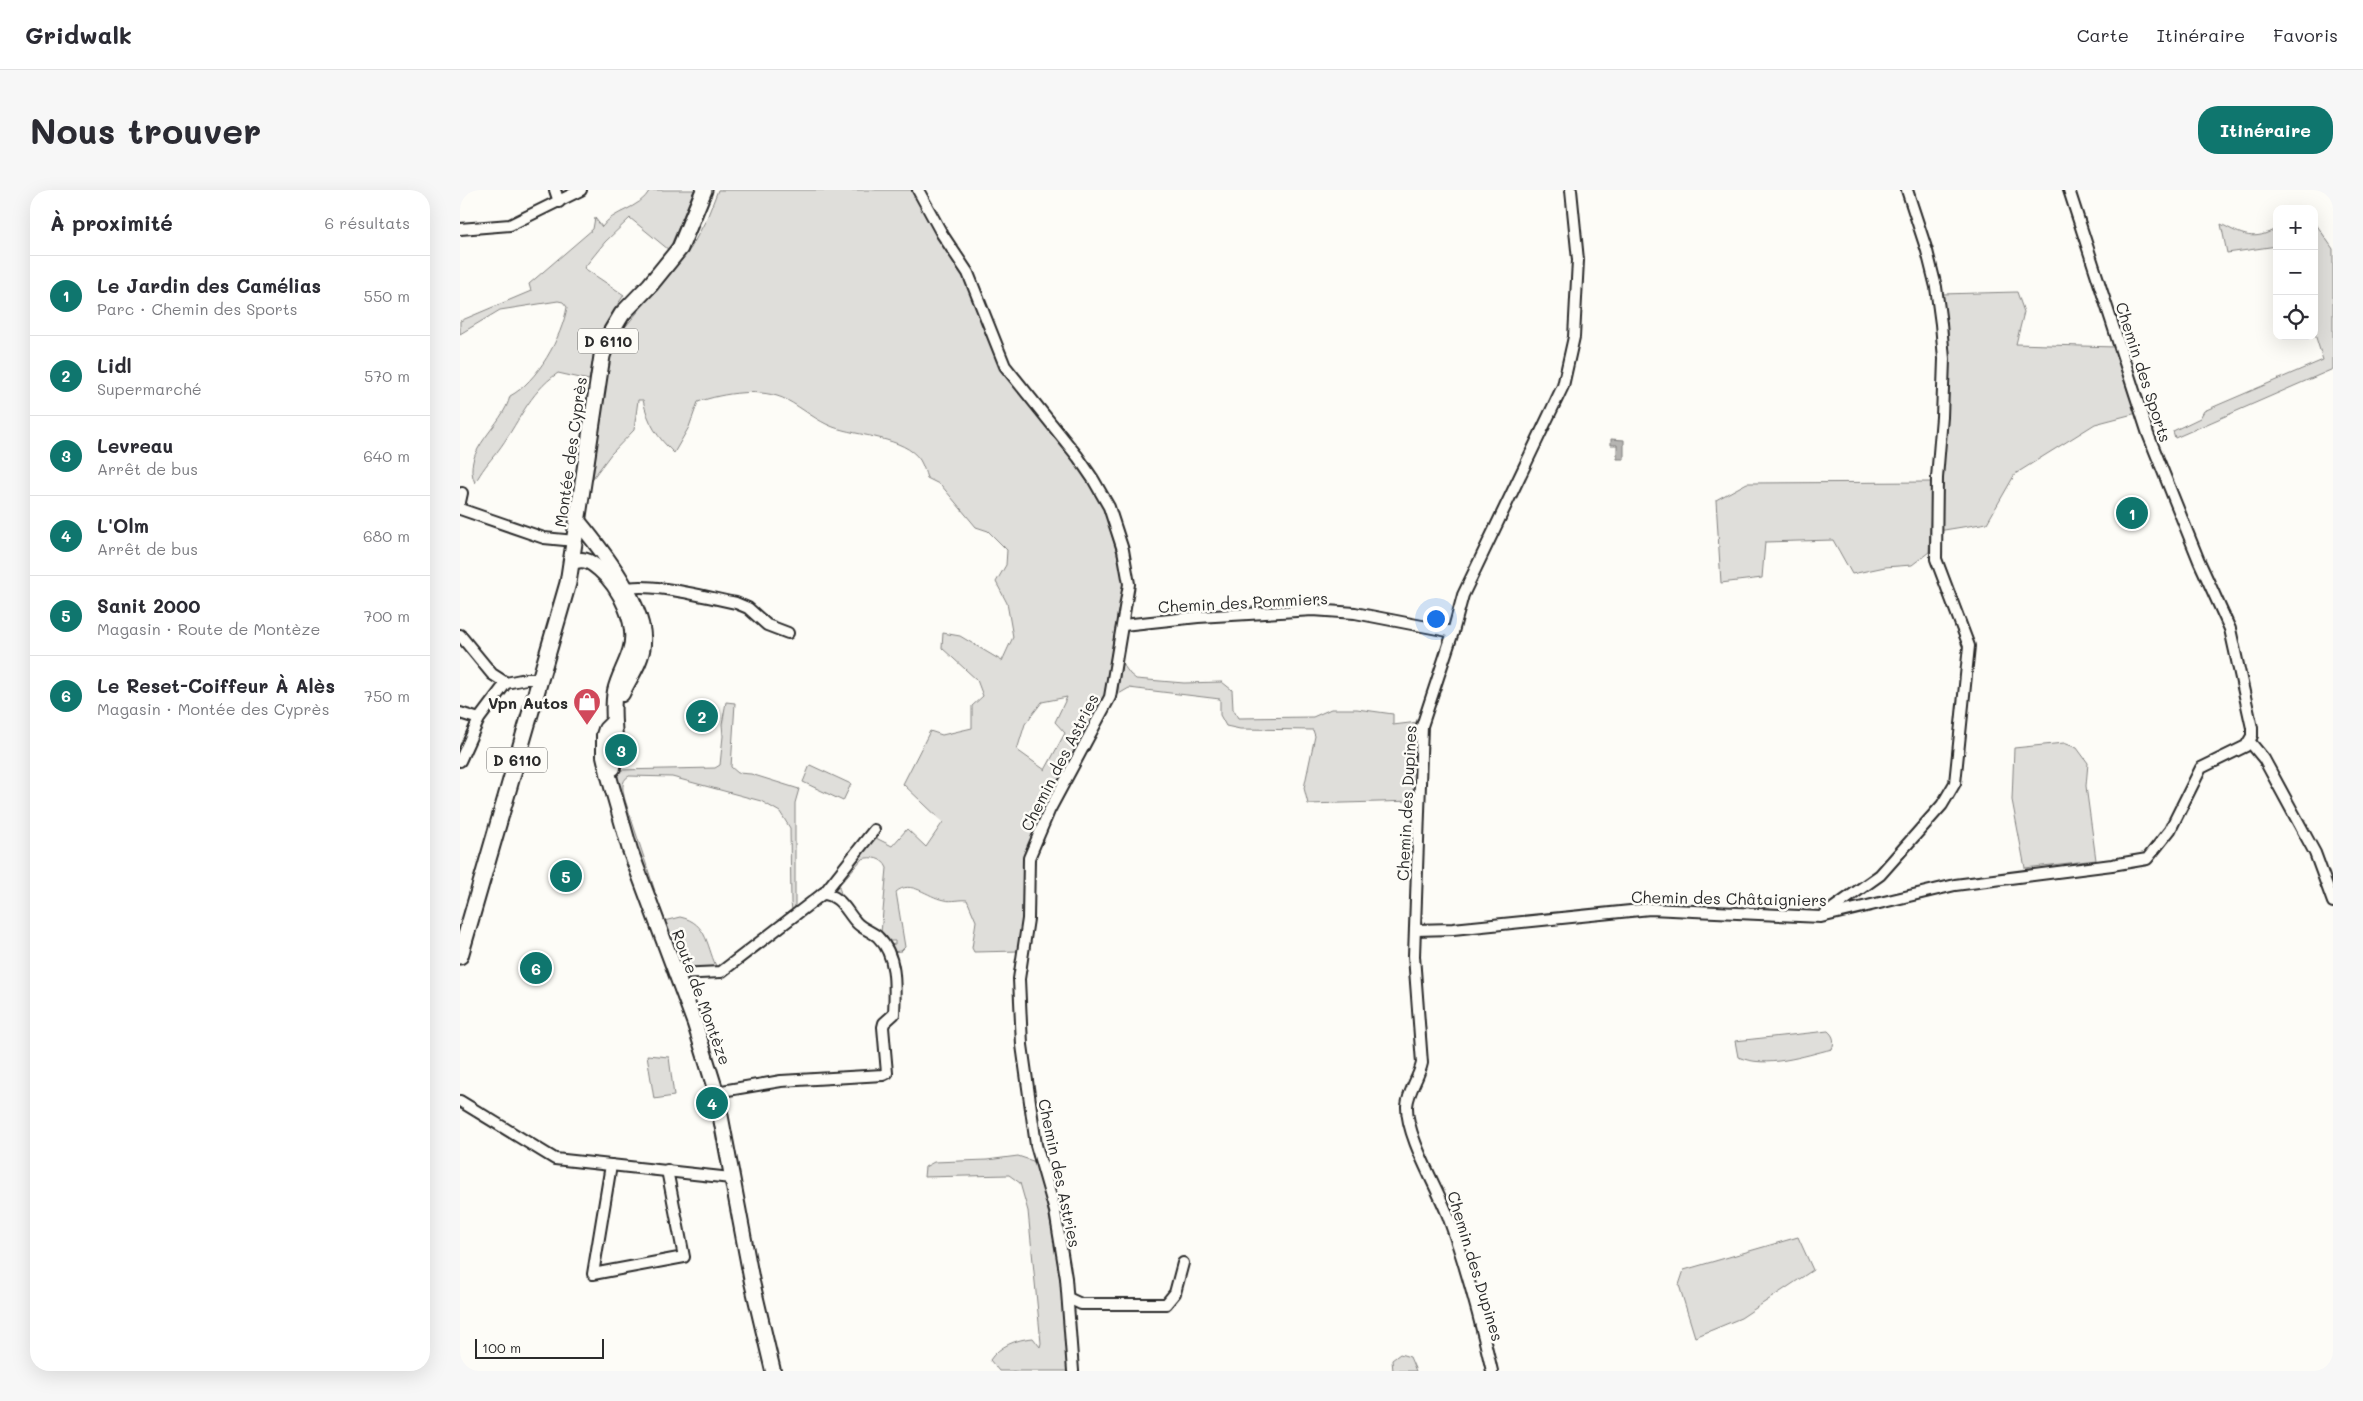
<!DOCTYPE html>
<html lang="fr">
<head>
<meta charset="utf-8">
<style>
  :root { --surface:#fff; --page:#f7f7f7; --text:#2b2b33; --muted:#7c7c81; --line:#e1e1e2; --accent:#0f766e }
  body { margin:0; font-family:Mali,sans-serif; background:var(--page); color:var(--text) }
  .controls { position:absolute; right:15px; top:15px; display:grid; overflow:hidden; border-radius:10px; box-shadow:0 5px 20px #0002 }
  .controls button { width:45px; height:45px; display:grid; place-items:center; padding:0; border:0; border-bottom:1px solid var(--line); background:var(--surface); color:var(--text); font:25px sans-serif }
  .scale { position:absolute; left:15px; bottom:12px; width:129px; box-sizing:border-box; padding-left:5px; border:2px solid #2b2b2b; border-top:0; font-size:14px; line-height:18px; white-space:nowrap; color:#2b2b2b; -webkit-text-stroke:4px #fdfcf7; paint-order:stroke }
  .you { position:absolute; left:975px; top:428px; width:18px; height:18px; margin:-12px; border:4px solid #fff; border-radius:50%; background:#1a73e8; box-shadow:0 0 0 8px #1a73e833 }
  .badge { display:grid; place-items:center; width:32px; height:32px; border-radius:50%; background:var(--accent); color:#fff; font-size:16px; font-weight:700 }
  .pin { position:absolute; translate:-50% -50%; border:2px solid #fff; box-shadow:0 1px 5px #0006 }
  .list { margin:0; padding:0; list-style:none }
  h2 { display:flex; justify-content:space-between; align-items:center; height:65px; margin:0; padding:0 20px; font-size:21px }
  h2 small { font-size:16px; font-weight:400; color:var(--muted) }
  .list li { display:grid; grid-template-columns:32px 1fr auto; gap:15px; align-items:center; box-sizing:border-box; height:80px; padding:0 20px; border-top:1px solid var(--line) }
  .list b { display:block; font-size:19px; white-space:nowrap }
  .list p { margin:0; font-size:16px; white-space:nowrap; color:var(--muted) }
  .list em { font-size:16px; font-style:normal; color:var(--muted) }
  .icon { flex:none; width:28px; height:28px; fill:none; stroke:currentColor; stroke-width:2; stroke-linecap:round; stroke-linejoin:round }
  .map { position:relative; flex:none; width:1873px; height:1181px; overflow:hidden; border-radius:20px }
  header { display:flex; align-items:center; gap:30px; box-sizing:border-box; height:70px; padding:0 25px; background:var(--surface); border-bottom:1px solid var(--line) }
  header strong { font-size:24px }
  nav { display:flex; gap:28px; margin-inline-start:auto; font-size:18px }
  .intro { display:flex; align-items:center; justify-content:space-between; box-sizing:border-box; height:120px; padding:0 30px }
  h1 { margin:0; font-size:35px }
  .button { padding:12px 22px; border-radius:20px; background:var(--accent); color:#fff; font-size:18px; font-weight:700 }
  main { display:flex; gap:30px; padding:0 30px }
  aside { flex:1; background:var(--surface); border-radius:20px; box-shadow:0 5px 20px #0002 }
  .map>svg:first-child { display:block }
  .green { fill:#dfdeda; stroke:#858482; fill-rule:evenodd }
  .water { fill:#b5b4b1; stroke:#7e7d7b }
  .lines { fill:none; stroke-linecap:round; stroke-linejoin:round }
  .street-casing { stroke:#2b2b2b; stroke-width:14 }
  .secondary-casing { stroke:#2b2b2b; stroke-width:18 }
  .primary-casing { stroke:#2b2b2b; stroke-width:19 }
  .street { stroke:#fdfcf7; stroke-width:10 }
  .secondary { stroke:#fdfcf7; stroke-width:14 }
  .primary { stroke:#fdfcf7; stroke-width:15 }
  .labels { text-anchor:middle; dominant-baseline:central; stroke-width:5; stroke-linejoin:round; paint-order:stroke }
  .shield { fill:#fdfcf7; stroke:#6a6a68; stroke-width:1 }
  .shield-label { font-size:15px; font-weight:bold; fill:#2b2b2b }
  .street-label { font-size:16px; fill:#2b2b2b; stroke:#fdfcf7 }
  .poi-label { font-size:16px; font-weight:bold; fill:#2b2b2b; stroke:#fdfcf7; text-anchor:end }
</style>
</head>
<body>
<header>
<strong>Gridwalk</strong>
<nav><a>Carte</a><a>Itinéraire</a><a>Favoris</a></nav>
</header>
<div class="intro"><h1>Nous trouver</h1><a class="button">Itinéraire</a></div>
<main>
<aside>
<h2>À proximité<small>6 résultats</small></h2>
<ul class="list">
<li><span class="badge">1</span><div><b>Le Jardin des Camélias</b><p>Parc · Chemin des Sports</p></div><em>550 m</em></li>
<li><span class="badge">2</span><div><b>Lidl</b><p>Supermarché</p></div><em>570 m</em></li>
<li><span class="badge">3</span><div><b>Levreau</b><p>Arrêt de bus</p></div><em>640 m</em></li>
<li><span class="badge">4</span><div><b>L'Olm</b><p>Arrêt de bus</p></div><em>680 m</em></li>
<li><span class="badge">5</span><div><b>Sanit 2000</b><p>Magasin · Route de Montèze</p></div><em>700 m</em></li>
<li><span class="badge">6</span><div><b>Le Reset-Coiffeur À Alès</b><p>Magasin · Montée des Cyprès</p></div><em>750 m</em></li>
</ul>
</aside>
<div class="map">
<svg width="1873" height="1181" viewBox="0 0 1873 1181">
  <rect width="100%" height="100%" fill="#fdfcf7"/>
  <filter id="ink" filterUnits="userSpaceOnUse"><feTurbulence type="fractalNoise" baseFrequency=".02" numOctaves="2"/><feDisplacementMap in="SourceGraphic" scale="10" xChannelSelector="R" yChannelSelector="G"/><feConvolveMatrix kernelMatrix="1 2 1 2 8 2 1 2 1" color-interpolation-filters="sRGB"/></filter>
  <g filter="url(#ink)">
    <g class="green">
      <path d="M190,0h44l-25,60 -39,-32 -25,24 -21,26 40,27c-19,26 -29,54 -35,85l-31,-7c-30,20 -40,52 -61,79 -9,11 -15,18 -22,31 -15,-32 29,-58 35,-87 27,-14 52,-59 57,-89l-4,-5 -5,-1 -58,9 -40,24v-13l71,-30 -2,-7 64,-55 2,-11 7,9c11,-17 37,-17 48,-37z"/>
      <path d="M258,0h197l48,80 42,103 77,97 22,38 20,70 -20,118 -79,157 -1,63 -5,35 -45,1 -2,-4 4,-27 -9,-21c-8,-1 -16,2 -23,0 -17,-3 -33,-21 -48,-8l9,55 -4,4 -10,1 -2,-7 6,-1v-3h-6l-8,-8 6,-65c-4,-10 -15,-12 -25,-9l-22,25 -1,3 4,13 -14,-8 41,-57 22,11 15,-17 19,18 17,-25 -40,-38 27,-53 12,4 30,-7v-22l11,-10 -6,-16 -35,-32 1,-15 17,3 42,25 11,-24 -6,-34 -11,-21 10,-17 1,-15 -19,-19 -12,-4 -35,-42 -14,-7c-2,-6 -4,-13 -7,-18 -15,-23 -63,-24 -87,-33 -16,-6 -31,-19 -46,-27 -25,-13 -64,-7 -89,2l-9,25 -15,26c-17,-16 -26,-30 -31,-53h-5l-4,30 -23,24 -18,24 13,-106 10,-34 75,-90 16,-30zM607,507l-12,25 10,11 -20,37 -28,-20 8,-26 17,-22z"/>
      <path d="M1854,31l19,28v120l-158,69 -2,-7 27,-13 4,-7 119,-51 -9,-29z"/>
      <path d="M1761,34c21,11 33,18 56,4v18l-50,7z"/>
      <path d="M1557,102l7,20 -8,32 99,3 22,66 -42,11 -80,50 -28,49 -49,8 3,-237z"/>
      <path d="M1472,292l-3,70 -17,13 -27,2 -33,7 -19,-34 -68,2 -3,36 -41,5 -5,-83 31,-17z"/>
      <path d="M662,473l8,11 6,5 48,4 38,-1 10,8 1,19 5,9 75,-1 18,-8h26l36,5v11l25,-3 -4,79 -106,3 -4,-16 11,-52 -2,-6 -73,-1 -14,-3 -6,-11v-16l-91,-11 -12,7z"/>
      <path d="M266,512l9,1 -4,64 7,6 13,1 48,15 -4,14v109l-3,-2 -1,-7 -1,-75 -10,-16 -19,-11 -89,-24 -43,-1c-9,5 -6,15 -4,24l30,91 -5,-1c-12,-36 -33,-82 -32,-120l97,-2 5,-3 3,-29 -1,-12z"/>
      <path d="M1604,553l13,5 11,15 -2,23 10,74 -71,8 -13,-68 2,-52z"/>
      <path d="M350,575l41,19 -8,17 -40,-19z"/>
      <path d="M220,727c29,6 26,31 38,53l-33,-1 -8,-11 -13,-37z"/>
      <path d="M1368,841c6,5 7,11 4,18 -29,7 -65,20 -94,8l-3,-16z"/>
      <path d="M187,865l22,2 5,39 -20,3z"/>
      <path d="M558,966l18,6c19,69 29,138 32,209h-69l-9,-11c9,-14 27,-21 43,-22l7,9 1,-4 -13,-132 -8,-28 -11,-8 -85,2 1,-10 9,-5 53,-2z"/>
      <path d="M1338,1047l15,33 -72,48 -46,19 -16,-52 5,-15z"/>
      <path d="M940,1164l10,3 6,14h-23l-1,-11z"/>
    </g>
    <path class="water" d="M1151,249l13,1v19h-7v-14h-6z"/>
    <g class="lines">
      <defs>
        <g id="street">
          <path d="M95,0l4,12"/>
          <path d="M458,0l24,44 26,39 37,93 73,91 15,22 16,28 14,43 6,34 -19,113 -61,114 -20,47 -1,61 -9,60 3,66 14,100 19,66 11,67 7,93"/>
          <path d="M0,39l50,-4 71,-35"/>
          <path d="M0,312l2,-9"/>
          <path d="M0,319l84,29 31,3"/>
          <path d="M161,400c24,-10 88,8 115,13l12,5 19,17 21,8"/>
          <path d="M663,435l75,-8 115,-7 42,3 98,19"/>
          <path d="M0,445l32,39 14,9"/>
          <path d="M0,523l19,6"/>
          <path d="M1790,552l14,17 51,94 18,49"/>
          <path d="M0,571l19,-42 27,-36 20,-4h14"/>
          <path d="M1365,724l55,-39 62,-70 13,-22 14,-137 -33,-87 1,-81 5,-61 2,-58 -3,-35 -5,-37 -9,-36 -20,-61"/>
          <path d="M955,740l38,-1 197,-20 171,8 134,-32 157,-20 35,-6 23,-29 31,-62 45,-22 6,-10v-8l-22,-99 -31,-68 -51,-127 -79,-244"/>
          <path d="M217,784l44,-2 104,-80 49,-62"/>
          <path d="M256,902l65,-11 102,-6 4,-2 -4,-46 1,-4 10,-9c1,-25 4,-58 -16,-77 -7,-6 -16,-8 -22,-15 -10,-11 -16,-28 -34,-28"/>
          <path d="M0,911l95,58 176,19"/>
          <path d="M151,975l-18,109 91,-17 -17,-87"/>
          <path d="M608,1108l13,6h85l9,-11 8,-30"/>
          <path d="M1032,1181c-12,-52 -26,-105 -44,-155 -11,-29 -42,-80 -41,-110 1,-15 12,-28 15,-43l-8,-107 8,-230 31,-94 10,-37 100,-209 11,-49 4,-77 -7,-70"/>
        </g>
        <g id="secondary">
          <path d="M118,331c23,28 69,86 65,123 -1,18 -14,34 -21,50"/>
          <path d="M111,373c11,-6 19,-2 28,6 20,17 40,55 31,82 -4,14 -12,26 -15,40 -3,16 -1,31 0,46 0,10 -2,21 -2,31"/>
          <path d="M153,532l-7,7 -2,6v21l4,17 22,77 65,174 21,68 36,190 21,89"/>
        </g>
        <path id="primary" d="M0,766l108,-373 34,-227 8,-22 12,-20 28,-29 30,-37 24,-58"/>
      </defs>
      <use href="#street" class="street-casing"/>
      <use href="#secondary" class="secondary-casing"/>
      <use href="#primary" class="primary-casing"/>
      <use href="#street" class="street"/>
      <use href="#secondary" class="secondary"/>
      <use href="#primary" class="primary"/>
    </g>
  </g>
  <defs>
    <symbol id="shop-pin" viewBox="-11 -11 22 30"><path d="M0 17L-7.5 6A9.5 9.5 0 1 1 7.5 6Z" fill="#d1495b" stroke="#fdfcf7"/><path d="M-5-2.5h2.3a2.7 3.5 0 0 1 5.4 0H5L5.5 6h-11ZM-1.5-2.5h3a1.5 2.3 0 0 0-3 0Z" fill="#fff"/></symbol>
  </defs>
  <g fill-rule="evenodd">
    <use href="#shop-pin" x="111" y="496" width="32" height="43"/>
  </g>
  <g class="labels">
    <g class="shield">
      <rect x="118" y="138.5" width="60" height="25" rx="4"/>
      <rect x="27" y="557.5" width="60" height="25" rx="4"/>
    </g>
    <g class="shield-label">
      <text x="148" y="151">D 6110</text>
      <text x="57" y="570">D 6110</text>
    </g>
    <g class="street-label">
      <text transform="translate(1684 182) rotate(72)">Chemin des Sports</text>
      <text transform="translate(110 262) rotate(-82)">Montée des Cyprès</text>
      <text transform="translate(783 412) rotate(-3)">Chemin des Pommiers</text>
      <text transform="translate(599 572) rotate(-63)">Chemin des Astries</text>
      <text transform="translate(946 613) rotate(-87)">Chemin des Dupines</text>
      <text transform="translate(1269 708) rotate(1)">Chemin des Châtaigniers</text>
      <text transform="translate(242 807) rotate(70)">Route de Montèze</text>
      <text transform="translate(600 983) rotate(78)">Chemin des Astries</text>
      <text transform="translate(1016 1076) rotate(73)">Chemin des Dupines</text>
    </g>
    <g class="poi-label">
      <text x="108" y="512">Vpn Autos</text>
    </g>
  </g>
</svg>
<div class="controls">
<button>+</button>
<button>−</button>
<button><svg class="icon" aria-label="locate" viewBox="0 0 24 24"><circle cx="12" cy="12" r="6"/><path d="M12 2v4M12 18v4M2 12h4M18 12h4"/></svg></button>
</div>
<div class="scale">100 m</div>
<div class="you"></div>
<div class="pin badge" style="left:1672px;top:323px">1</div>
<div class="pin badge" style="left:242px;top:526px">2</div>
<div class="pin badge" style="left:161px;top:560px">3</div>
<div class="pin badge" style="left:252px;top:913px">4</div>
<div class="pin badge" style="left:106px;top:686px">5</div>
<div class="pin badge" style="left:76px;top:778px">6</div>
</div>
</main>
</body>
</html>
